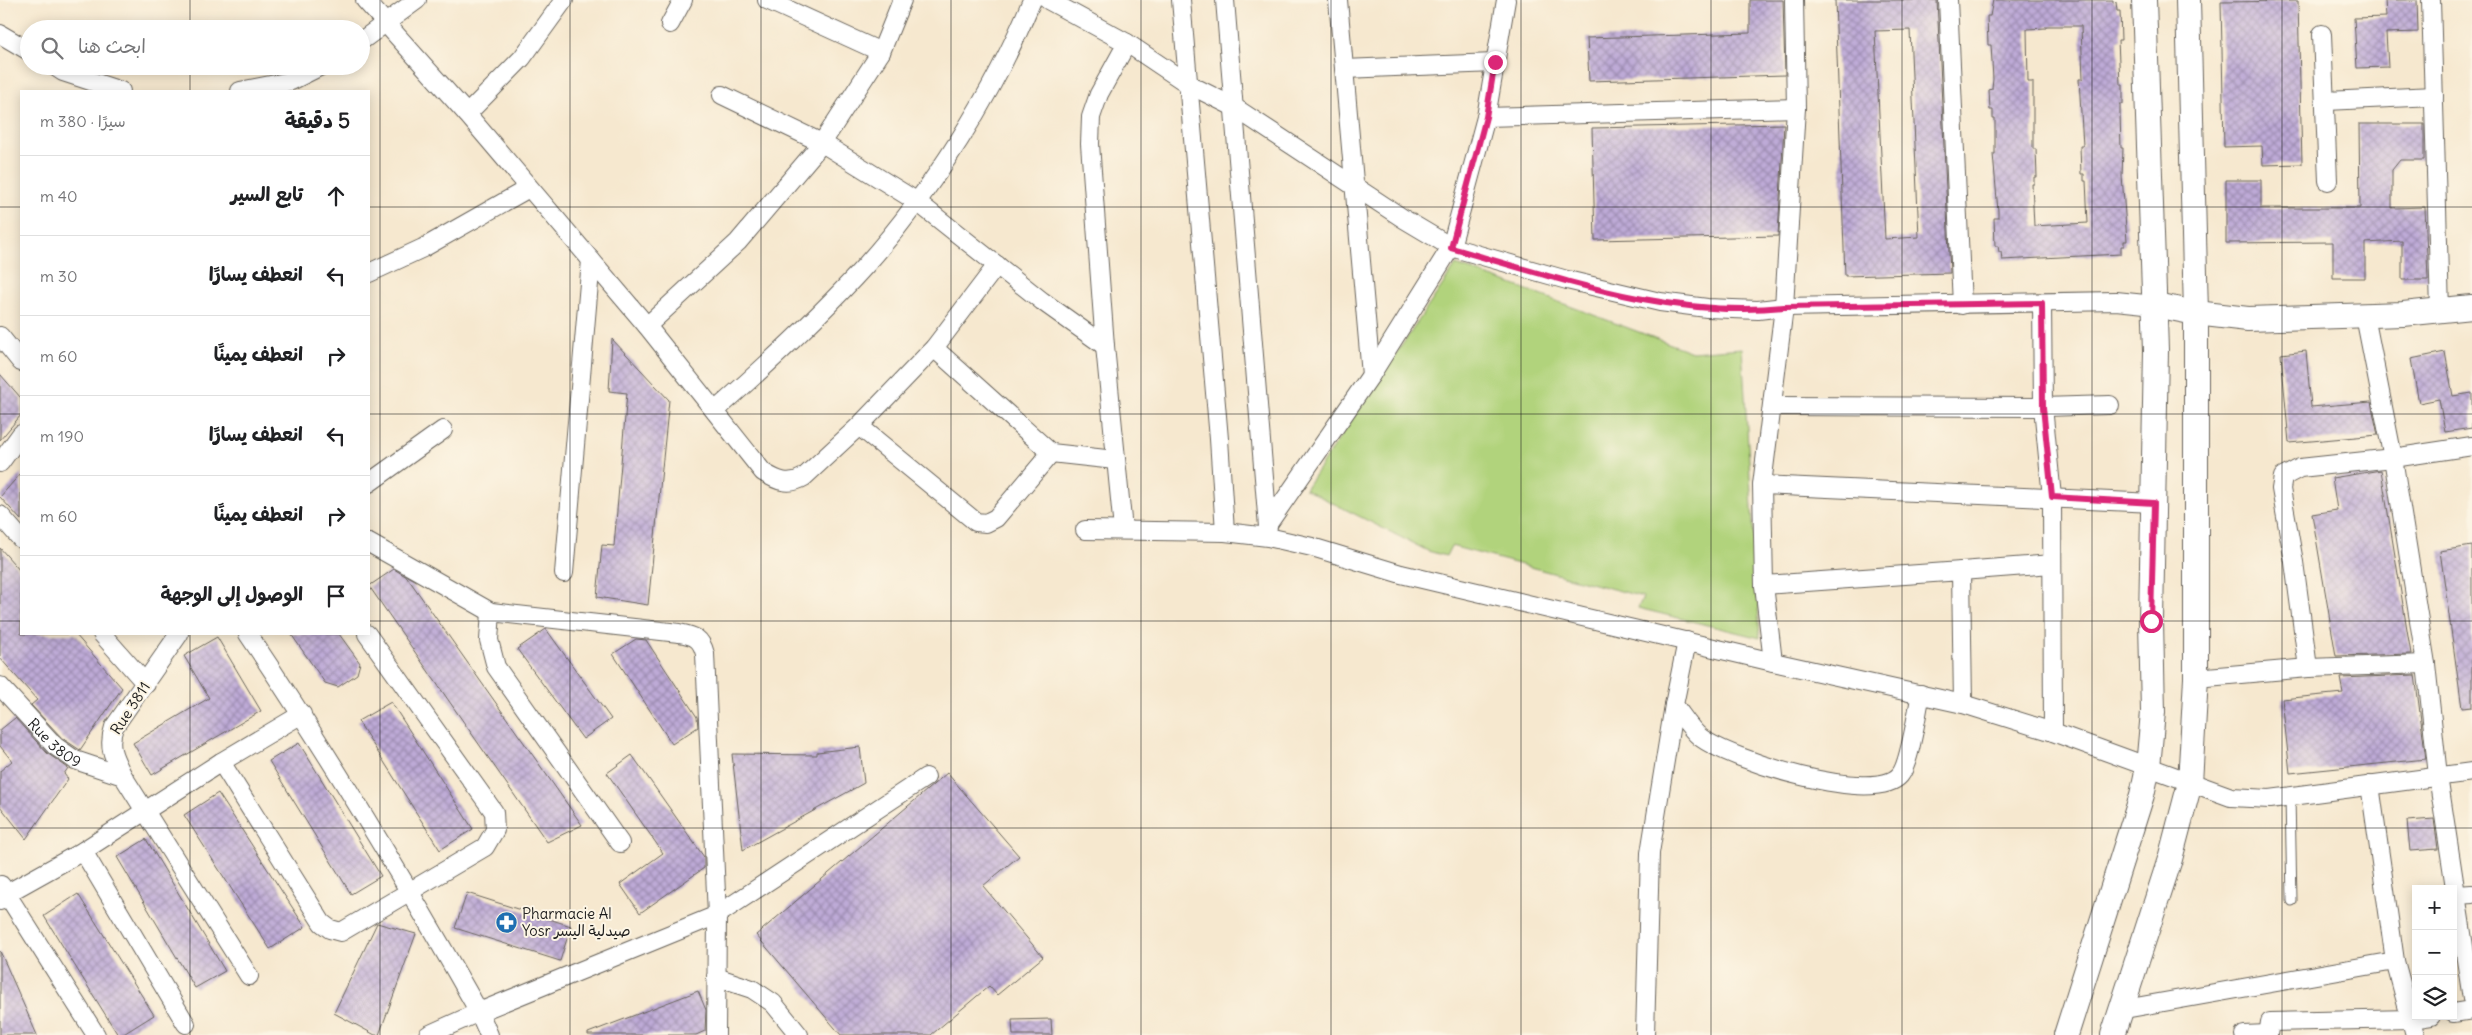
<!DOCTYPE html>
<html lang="ar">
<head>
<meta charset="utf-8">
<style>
  :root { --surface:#fff; --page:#f2f2f2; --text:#202124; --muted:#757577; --line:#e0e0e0 }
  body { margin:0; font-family:Delius,"Playpen Sans Arabic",sans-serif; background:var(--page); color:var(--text); direction:rtl }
  .controls { position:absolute; right:15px; bottom:15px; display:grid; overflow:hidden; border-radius:0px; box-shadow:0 2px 12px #0003 }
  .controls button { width:45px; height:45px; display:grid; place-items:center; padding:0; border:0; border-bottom:1px solid var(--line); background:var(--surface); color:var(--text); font:25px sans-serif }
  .stop { position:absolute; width:15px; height:15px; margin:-11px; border:4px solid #db2777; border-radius:50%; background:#fff }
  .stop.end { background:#db2777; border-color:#fff; box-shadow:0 1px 5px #0008 }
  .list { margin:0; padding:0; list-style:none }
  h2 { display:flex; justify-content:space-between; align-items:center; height:65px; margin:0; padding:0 20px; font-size:21px }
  h2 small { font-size:16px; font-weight:400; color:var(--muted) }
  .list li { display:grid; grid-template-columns:32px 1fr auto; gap:15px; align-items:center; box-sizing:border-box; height:80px; padding:0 20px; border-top:1px solid var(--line) }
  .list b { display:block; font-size:19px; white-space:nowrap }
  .list em { font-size:16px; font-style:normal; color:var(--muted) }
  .icon { flex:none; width:28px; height:28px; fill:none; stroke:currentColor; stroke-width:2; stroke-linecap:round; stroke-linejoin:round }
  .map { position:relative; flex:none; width:2472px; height:1035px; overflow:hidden; direction:ltr }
  .search { position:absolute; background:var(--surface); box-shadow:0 2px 12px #0003; left:20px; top:20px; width:350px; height:55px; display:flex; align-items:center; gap:12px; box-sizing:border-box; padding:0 18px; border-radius:28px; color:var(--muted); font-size:19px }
  .panel { position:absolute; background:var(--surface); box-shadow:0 2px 12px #0003; left:20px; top:90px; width:350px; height:545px; border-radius:0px; direction:rtl }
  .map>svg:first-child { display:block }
  .grass { fill:#b1d37c; stroke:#66784c }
  .building { fill:url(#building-cross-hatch); fill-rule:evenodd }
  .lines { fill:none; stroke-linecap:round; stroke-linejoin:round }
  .lane-casing { stroke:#68635b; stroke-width:11 }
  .street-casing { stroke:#68635b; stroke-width:20 }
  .secondary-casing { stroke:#68635b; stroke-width:26 }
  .lane { stroke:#fff; stroke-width:9 }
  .street { stroke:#fff; stroke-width:18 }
  .secondary { stroke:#fff; stroke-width:24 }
  .route { stroke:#db2777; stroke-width:6 }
  .grid { fill:none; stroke:#1c1c1c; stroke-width:1; stroke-opacity:0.55 }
  .labels { text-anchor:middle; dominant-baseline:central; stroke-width:4; stroke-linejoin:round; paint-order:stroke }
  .street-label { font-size:15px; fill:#1c1c1c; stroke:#fcf5e5 }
  .poi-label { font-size:15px; fill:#1c1c1c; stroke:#fcf5e5; text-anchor:start }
</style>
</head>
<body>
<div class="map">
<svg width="2472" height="1035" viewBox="0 0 2472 1035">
  <defs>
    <pattern id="building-cross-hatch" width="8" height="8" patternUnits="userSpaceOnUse" patternTransform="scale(1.25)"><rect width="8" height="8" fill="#beaad7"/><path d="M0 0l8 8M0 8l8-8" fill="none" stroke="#9a8aae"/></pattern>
  </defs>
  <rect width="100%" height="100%" fill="#fcf5e5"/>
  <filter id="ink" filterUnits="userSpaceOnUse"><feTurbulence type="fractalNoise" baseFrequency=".02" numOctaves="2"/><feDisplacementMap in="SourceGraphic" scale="10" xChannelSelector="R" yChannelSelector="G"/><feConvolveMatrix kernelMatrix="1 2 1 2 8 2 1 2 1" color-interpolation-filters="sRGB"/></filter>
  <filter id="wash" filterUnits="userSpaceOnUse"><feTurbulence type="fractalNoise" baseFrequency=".0096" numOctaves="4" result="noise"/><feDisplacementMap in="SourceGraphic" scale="20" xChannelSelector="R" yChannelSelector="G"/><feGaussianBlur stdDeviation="1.12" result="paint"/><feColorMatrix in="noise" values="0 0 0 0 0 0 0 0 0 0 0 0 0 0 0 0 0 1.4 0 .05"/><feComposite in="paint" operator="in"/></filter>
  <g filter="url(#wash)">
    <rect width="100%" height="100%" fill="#f6e8cf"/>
    <path class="grass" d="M1456,265l55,19 181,68 50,-4 18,290 -122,-30 5,-11 -192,-51 -5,10 -18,-5 -123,-62z"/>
    <g id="blocks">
      <g class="building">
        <path d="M1750,0h33l2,75 -196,6 -2,-43 163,-5z"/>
        <path d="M1835,0h102l13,273 -105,3zM1910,30l9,207 -34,2 -10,-208z"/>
        <path d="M1993,0h120v3l3,-1 1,9h3l1,29h-3l2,44h3v20h-3v9l1,35h2l-1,28 5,65h-3v5h-3v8l-119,6 -1,-8h-2l-1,-6h-3l-1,-28h4v-7l-5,-57h2v-35h-2v-9h-3l-1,-20 3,-1 1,-10 -2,-34h-3l-1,-29h3zM2046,26h35l2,53h-4l4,67h-3l1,28h3v7h2l2,42 -54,3 -2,-42h2v-7h3l-1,-28h-3v-67h-5l-1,-53 19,-1z"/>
        <path d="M2385,0h32l1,32 -32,1 2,34 -31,1 -3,-50 32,-1z"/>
        <path d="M2298,1l4,163 -39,1 -1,-19 -38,1 -3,-145z"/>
        <path d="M1784,124l-6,112 -183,4 -3,-112z"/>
        <path d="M2359,124h65v36h-24l-8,10v38l33,-1 3,73h-26v-39l-37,2v35h-32v-36l-107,1v-63h35v28h99z"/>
        <path d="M612,339l57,61 -21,205 -51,-8 5,-52 12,1 13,-153 -18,-2z"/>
        <path d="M2306,351l5,56 60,-5 7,33 -89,8 -8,-89z"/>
        <path d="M2445,352l8,44 19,-3v35l-27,4 -6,-33 -20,4 -8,-44z"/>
        <path d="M0,374l21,24v17l-21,25z"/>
        <path d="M2381,470l30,184 -75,2 -24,-142 25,-4 -5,-32z"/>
        <path d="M21,473v47l-21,-23z"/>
        <path d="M2472,546v161l-10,1 -22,-157z"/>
        <path d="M0,548l21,24v62h54l47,54 -42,62 -18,-12 -31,-33 6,-5 -37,-42z"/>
        <path d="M394,569l13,8 175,248 -35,17 -178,-256z"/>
        <path d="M546,629l65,90 -28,20 -66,-90z"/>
        <path d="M291,634h48l21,29 -3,11 -19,13 -13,-4z"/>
        <path d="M217,637l44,74 -109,64 -19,-32 76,-45 -25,-42z"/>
        <path d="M636,639l10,1 51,77 1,10 -26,17 -59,-90z"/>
        <path d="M2415,675l11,84 -136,14 -8,-74 61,-6 -3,-15z"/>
        <path d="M391,702l82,127 -33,21 -82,-129z"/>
        <path d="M15,718l32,35 21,15 -4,6 4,5 -42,60 -26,-33v-35l12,-10 -12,-15v-16z"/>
        <path d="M299,743l82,133 -30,18 -82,-133z"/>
        <path d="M860,747l4,36 -121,67 -11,-96 85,1v-3z"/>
        <path d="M632,755l72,102v11l-64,45 -20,-29 43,-31 -56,-80z"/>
        <path d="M947,773l72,83 -36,30 60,71 -46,38 -8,-9 -58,49h-90l-85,-100z"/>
        <path d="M218,793l87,134 -35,22 -86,-134z"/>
        <path d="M2434,819l4,30 -28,2 -3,-30z"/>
        <path d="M146,839l79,132 -30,17 -78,-131z"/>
        <path d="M467,893l104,33 -11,35 -105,-33z"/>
        <path d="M78,894l76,121 -32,20h-4l-74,-119z"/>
        <path d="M377,923l39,11 -37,101h-4l-41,-22z"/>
        <path d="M0,951l37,84h-37z"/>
        <path d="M698,991l8,19 -1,21 -9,4h-108v-2z"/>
        <path d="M1051,1019l1,16h-39l-1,-15z"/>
      </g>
    </g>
  </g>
  <g filter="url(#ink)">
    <use href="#blocks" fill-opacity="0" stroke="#68635b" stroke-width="1"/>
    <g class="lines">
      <defs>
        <path id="lane" d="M2290,796l2,105"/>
        <g id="street">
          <path d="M365,0l102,114 180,212 116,146c14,9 26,14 41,5l55,-51 75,-78 63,-83"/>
          <path d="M767,0l114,52"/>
          <path d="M1048,0l79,43 61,41 46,23 170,112 47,28 116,33 93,22 47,6 51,2 26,-3 332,-6 39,4"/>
          <path d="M1181,0l38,439 6,93"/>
          <path d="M1225,0l43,527"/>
          <path d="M1338,0l33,375"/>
          <path d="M1948,0l14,305"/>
          <path d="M2431,0l9,311"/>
          <path d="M670,24l13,-24"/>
          <path d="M0,34l29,17"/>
          <path d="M2322,34l6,147"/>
          <path d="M361,41l56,-41"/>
          <path d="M54,66l9,6 58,19"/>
          <path d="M1344,69l151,-6"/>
          <path d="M240,91l51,-10 30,-15"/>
          <path d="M722,95l100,48 94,58 126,100 63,45"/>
          <path d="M2326,101l108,-5"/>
          <path d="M467,114l55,-56 42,-58"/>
          <path d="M1486,117l310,-9"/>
          <path d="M369,273l54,-25 106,-60"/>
          <path d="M2042,303l1,104 67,-2"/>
          <path d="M2365,316l28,142 33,206 12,112 34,223"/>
          <path d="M647,326l91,-84 84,-99 59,-91 21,-52"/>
          <path d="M0,336l21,26"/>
          <path d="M1772,406l271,1 9,90 1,235"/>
          <path d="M715,411c52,-46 104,-94 150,-145 67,-75 129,-173 167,-266"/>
          <path d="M859,426l117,96 10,1 10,-5 55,-65 -117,-105"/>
          <path d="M1051,453l64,7"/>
          <path d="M0,463l21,-29"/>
          <path d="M369,483l74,-53"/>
          <path d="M1762,485l392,18"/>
          <path d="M0,515l21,24"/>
          <path d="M1268,524l103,-149 80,-128 35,-130 20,-117"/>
          <path d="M1085,530l140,2 43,5 44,10 89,27 372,88 190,42 90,28 178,65 39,2 202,-27"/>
          <path d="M1123,530l-18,-184 -15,-202 1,-27 8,-23 28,-51"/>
          <path d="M1961,571l91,-7"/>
          <path d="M564,573l27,-313"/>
          <path d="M1764,585l197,-14 2,133"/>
          <path d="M491,612l-2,28 7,27 124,176"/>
          <path d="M102,634l44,50"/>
          <path d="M179,634l-65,93c-7,20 0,31 9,49l126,200"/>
          <path d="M248,634c83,123 158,249 231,378l238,-97 -12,-261c-4,-16 -10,-18 -26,-21l-188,-21 -122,-69"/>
          <path d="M1687,641l-13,64c8,10 16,24 26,32 28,22 174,69 200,38 10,-12 17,-64 21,-81"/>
          <path d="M1773,662l-9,-77 -2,-100 22,-178 12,-199 -2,-108"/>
          <path d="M2308,668l-14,-106 -13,-73 2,-12 17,-9 93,-10 79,-12"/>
          <path d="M2196,678l112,-10 118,-4"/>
          <path id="s1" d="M0,686l55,60 20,14 48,16"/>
          <path d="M221,762l101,161 8,6 11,3 144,-85 10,-17 -1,-18 -127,-178"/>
          <path d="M83,851l103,173"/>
          <path d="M1,885l95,150"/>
          <path d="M2457,895l15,-1"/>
          <path d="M0,901l6,-7 77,-43 138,-89 81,-48"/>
          <path d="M2395,961l20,74"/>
          <path d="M716,977l36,12 21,14 26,32"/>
          <path d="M2119,1010l276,-49 -25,-176"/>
          <path d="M2453,1013l19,-3"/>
          <path d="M428,1035l51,-23 10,23"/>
          <path d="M716,1035l1,-120 209,-138"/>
          <path d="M1645,1035l5,-182 24,-148"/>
          <path d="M2244,1035l24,-1"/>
          <path d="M2268,1035l2,-13 142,-3 19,-3"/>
        </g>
        <g id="secondary">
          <path d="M2155,305l41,8 52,6 155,-5 69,-7"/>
          <path d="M2066,1035l76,-240 6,-28 5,-55 -2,-91 5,-271 -12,-350"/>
          <path d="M2113,1035l57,-176 20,-76 6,-105v-365l-8,-313"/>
        </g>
      </defs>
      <use href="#lane" class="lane-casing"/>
      <use href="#street" class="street-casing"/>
      <use href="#secondary" class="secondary-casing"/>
      <use href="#lane" class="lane"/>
      <use href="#street" class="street"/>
      <use href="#secondary" class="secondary"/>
    </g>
  </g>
  <g class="lines" filter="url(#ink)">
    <path class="route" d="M1495,62l-9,55 -35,131c107,30 220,71 333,59l258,-4 1,104 9,90 102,6 -3,118"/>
  </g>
  <path class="grid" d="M190,0v29M380,0v1035M570,0v1035M761,0v1035M951,0v1035M1141,0v1035M1331,0v1035M1521,0v1035M1711,0v1035M1902,0v1035M2092,0v1035M2282,0v1035M190,66v25M0,207h21M369,207h2103M0,414h21M369,414h2103M0,621h21M369,621h2103M190,634v401M0,828h2472"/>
  <defs>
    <symbol id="pharmacy-disc" viewBox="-11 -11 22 22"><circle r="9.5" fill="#1f6fb2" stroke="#fcf5e5"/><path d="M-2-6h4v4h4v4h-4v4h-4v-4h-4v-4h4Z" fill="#fff"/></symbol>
  </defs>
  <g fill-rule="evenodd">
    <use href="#pharmacy-disc" x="494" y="910" width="25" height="25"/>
  </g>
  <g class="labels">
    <g class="street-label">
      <text transform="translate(130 708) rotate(-57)">Rue 3811</text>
      <text stroke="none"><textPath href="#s1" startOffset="79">Rue 3809</textPath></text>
    </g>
    <g class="poi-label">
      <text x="522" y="913">Pharmacie Al<tspan x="522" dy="17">Yosr صيدلية اليسر</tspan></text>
    </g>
  </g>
</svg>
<div class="controls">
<button>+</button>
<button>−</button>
<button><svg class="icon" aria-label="layers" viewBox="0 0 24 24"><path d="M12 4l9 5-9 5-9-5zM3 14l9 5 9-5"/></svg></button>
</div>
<div class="stop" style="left:2151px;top:621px"></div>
<div class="stop end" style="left:1495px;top:62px"></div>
<div class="search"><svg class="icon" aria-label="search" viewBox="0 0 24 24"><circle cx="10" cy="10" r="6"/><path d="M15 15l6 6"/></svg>ابحث هنا</div>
<section class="panel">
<h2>5 دقيقة<small>سيرًا · 380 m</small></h2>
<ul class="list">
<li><svg class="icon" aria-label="ahead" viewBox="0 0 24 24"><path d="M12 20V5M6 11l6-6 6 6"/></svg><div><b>تابع السير</b></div><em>40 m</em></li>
<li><svg class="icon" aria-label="left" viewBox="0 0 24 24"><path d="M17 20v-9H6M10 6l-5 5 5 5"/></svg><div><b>انعطف يسارًا</b></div><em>30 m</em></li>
<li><svg class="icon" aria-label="right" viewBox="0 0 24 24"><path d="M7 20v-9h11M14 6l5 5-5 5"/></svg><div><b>انعطف يمينًا</b></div><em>60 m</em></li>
<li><svg class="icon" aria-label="left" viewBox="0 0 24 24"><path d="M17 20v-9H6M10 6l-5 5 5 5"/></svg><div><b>انعطف يسارًا</b></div><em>190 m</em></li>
<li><svg class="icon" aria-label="right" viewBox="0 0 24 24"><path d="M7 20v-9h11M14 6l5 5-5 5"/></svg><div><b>انعطف يمينًا</b></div><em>60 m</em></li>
<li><svg class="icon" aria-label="arrive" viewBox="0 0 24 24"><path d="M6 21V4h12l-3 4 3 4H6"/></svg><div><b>الوصول إلى الوجهة</b></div></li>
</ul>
</section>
</div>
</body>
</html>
